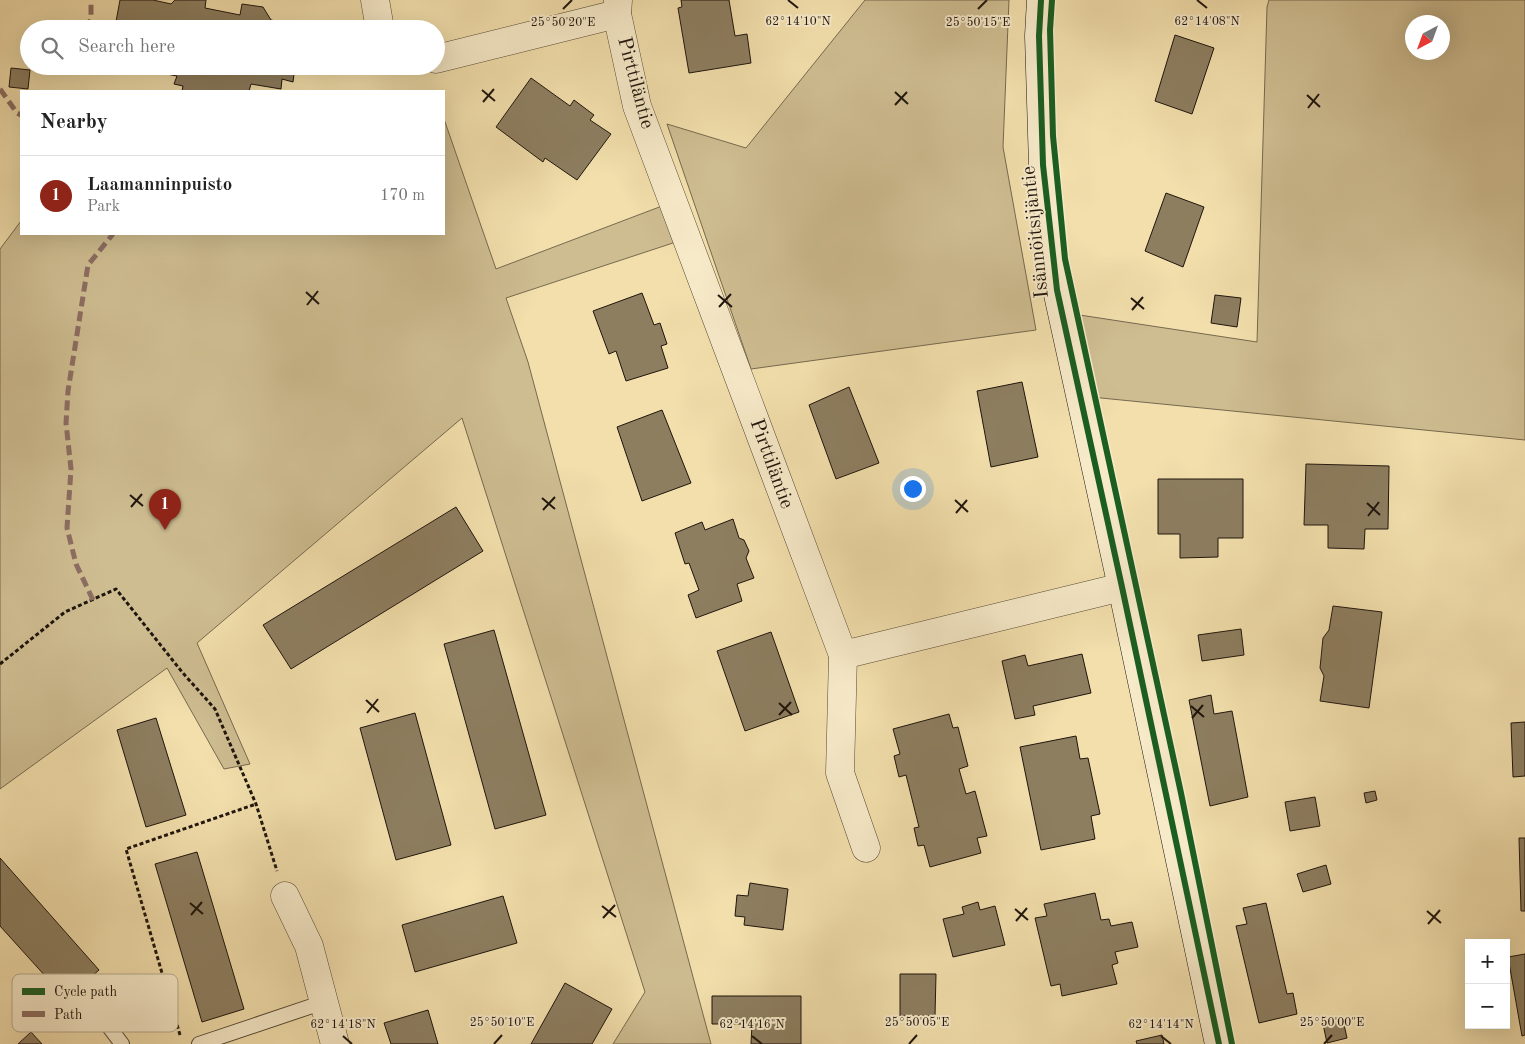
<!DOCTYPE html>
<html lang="en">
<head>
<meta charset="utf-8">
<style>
  :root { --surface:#fff; --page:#f6f6f6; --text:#222; --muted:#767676; --line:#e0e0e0; --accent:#8f2418 }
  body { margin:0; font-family:"Old Standard TT",serif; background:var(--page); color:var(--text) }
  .controls { position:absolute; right:15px; bottom:15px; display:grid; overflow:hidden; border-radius:0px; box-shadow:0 5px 20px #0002 }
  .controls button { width:45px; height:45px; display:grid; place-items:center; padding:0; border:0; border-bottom:1px solid var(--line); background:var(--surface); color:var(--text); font:25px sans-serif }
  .compass { position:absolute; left:1405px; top:15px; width:45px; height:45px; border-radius:50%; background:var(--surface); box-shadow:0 5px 20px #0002; rotate:221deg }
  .you { position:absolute; left:912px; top:488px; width:18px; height:18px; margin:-12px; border:4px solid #fff; border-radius:50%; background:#1a73e8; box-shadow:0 0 0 8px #1a73e833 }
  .badge { display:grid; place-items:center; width:32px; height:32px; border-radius:50%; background:var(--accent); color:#fff; font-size:16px; font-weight:700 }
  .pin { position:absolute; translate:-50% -41px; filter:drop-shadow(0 1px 2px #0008) }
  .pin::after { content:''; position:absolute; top:26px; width:18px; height:15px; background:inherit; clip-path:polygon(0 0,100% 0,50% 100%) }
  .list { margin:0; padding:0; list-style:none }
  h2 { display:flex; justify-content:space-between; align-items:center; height:65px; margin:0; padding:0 20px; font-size:21px }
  h2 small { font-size:16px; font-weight:400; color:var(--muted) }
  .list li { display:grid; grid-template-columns:32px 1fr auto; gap:15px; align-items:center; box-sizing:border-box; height:80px; padding:0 20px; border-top:1px solid var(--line) }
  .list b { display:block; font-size:19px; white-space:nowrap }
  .list p { margin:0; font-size:16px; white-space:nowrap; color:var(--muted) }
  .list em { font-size:16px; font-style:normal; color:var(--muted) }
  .icon { flex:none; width:28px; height:28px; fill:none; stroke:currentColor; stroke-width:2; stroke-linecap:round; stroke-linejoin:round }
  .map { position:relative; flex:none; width:1525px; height:1044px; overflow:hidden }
  .search { position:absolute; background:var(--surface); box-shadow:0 5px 20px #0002; left:20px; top:20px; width:425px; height:55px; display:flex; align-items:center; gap:12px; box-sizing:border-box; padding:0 18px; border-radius:28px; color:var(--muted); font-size:19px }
  .panel { position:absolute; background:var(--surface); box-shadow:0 5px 20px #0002; left:20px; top:90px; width:425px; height:145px; border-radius:0px }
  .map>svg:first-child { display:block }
  .green { fill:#cebd91; stroke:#76694f; fill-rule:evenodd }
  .building { fill:#8d7e60; stroke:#1f150d }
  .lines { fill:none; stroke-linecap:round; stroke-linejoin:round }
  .lane-casing { stroke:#544835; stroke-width:16 }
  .street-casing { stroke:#544835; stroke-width:29 }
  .secondary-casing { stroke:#1f150d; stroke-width:29 }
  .path { stroke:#1f150d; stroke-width:3; stroke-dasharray:4 2.5; stroke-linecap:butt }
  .lane { stroke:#f7eac9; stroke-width:14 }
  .street { stroke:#f7eac9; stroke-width:28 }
  .secondary { stroke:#f7eac9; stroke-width:28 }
  .quiet { stroke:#8d6e63; stroke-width:5; stroke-dasharray:10 5; stroke-linecap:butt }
  .cycleway-casing { stroke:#f7eac9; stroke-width:9 }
  .cycleway { stroke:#1b5e20; stroke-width:6 }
  .ticks { fill:none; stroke:#1f150d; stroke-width:2 }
  .labels { text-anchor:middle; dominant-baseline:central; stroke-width:4; stroke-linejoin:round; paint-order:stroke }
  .street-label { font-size:20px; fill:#1f150d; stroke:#f7eac9 }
  .key { fill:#f7eac9; stroke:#b6aa91; stroke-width:1 }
  .key-label { font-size:14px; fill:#1f150d }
  .ticks-label { font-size:12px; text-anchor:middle; fill:#1f150d; stroke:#f7eac9; stroke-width:4; stroke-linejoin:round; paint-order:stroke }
</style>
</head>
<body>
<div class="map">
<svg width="1525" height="1044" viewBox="0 0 1525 1044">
  <rect width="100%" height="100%" fill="#f2dfac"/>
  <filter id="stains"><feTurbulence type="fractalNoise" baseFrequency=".004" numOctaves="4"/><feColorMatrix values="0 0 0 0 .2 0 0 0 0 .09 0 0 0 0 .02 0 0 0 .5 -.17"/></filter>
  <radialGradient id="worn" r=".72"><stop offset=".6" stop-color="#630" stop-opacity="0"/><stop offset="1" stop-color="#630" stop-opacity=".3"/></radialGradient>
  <g class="green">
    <path d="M865,0h144l-6,147 33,183 -285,39 -84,-245 79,24z"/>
    <path d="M1269,0h256v440l-434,-43 -18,-83 184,28 10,-335zM1412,22h30v30h-30z"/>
    <path d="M444,119l52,150 166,-63 14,36 -170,56 22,64 183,682h-98l32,-52 -183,-574 -265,225 53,121 -26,5 -57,-101 -167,121v-540l21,-28v13h423z"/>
  </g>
  <g class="building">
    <path d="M120,0h33l18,4 4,-4h31l-1,8 35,7 2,-11 21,3 8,13 39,8v1h-187l-8,-2z"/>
    <path d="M681,0h48l6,36 12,-2 4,29 -62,10 -11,-65 4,-1z"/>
    <path d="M1175,35l39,13 -22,66 -37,-13z"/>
    <path d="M152,66h143l-2,16 -11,-3 -1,10 -30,-5 -2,7h-67l1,-5 -9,-2 3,-8 -26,-5z"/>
    <path d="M11,68l19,2 -2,19 -19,-2z"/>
    <path d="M531,78l39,28 4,-6 20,15 -4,5 21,14 -34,46 -32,-22 -2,4 -47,-35z"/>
    <path d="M1166,193l38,14 -21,60 -38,-16z"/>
    <path d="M642,293l12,32 6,-2 7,21 -6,2 7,22 -42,13 -10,-30 -7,3 -16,-43z"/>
    <path d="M1215,295l26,3 -4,29 -26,-4z"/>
    <path d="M1022,382l16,75 -47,10 -14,-76z"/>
    <path d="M849,387l30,76 -43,16 -27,-74z"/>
    <path d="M662,410l29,73 -49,18 -25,-74z"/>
    <path d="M1306,464l83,2 -1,63h-23l-1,20 -36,-1v-23h-24z"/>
    <path d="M1158,479h85v59h-25v19l-38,1v-24h-22z"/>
    <path d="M456,507l27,44 -192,118 -28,-44z"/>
    <path d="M733,519l6,19 5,2 5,11 -3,7 8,20 -17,6 5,17 -46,17 -8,-23 11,-5 -10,-27 -4,1 -10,-31 27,-11 3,8z"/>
    <path d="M1333,606l49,6 -13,96 -49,-7 4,-25 -4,-8 3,-30 6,-8z"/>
    <path d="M1241,629l3,26 -42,6 -4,-26z"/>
    <path d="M494,630l52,185 -51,14 -51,-185z"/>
    <path d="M771,632l28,80 -54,19 -28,-80z"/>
    <path d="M1082,654l9,39 -58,13 2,9 -20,4 -13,-58 23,-6 3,11z"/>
    <path d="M1211,695l3,19 18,-3 16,86 -38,9 -21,-106z"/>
    <path d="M415,713l36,132 -55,15 -36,-132z"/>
    <path d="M949,714l4,14 5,-1 10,39 -9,3 7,25 9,-3 12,45 -10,2 4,15 -51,14 -6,-22 -6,1 -4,-18 5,-1 -13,-52 -7,2 -5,-21 6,-2 -7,-25z"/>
    <path d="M156,718l30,97 -40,12 -29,-97z"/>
    <path d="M1525,722v54l-12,1 -2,-54z"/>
    <path d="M1076,736l4,23 8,-1 12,56 -9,2 4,23 -54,11 -21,-103z"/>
    <path d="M1375,791l2,9 -11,3 -2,-10z"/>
    <path d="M1315,797l5,29 -30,5 -5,-29z"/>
    <path d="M1519,838h6v73h-4z"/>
    <path d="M197,852l47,157 -42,13 -47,-158z"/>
    <path d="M0,858l99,112 -33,29 -66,-73z"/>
    <path d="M1326,865l5,19 -28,8 -6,-18z"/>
    <path d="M750,883l38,6 -5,41 -39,-5 1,-8 -10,-1 2,-21 11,1z"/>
    <path d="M1095,893l6,27 8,-1 2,7 21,-4 6,25 -23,5 3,11 -6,2 5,19 -55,12 -2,-12 -9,2 -16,-68 12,-2 -3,-12z"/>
    <path d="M503,896l14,47 -102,29 -13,-47z"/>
    <path d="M978,902l2,8 15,-4 10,39 -52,12 -10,-38 21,-5 -2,-7z"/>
    <path d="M1266,903l21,91 6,-1 4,21 -38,9 -23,-97 11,-2 -4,-16z"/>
    <path d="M1525,954v81l-3,1 -14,-79z"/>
    <path d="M900,974h36l-1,42h-35z"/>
    <path d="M565,983l47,26 -20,35h-61z"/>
    <path d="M712,996h89v48h-50l1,-20h-40z"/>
    <path d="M428,1010l10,34h-47l-7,-21z"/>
    <path d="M1343,1020l4,18 -20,5 -4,-19z"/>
    <path d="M31,1032l11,12h-24z"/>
    <path d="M1162,1035l2,9h-27l-1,-3z"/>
  </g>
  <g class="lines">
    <defs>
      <g id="lane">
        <path d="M94,1007l28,37"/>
        <path d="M199,1044l125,-42"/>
      </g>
      <g id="street">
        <path d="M375,0l5,29"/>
        <path d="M618,0l-1,14 20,92 206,549 279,-68"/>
        <path d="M436,59l181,-45"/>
        <path d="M843,655l-3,118 26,75"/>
        <path d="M285,896l24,50 26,98"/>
      </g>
      <path id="secondary" d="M1041,0l-2,36 4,129 14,125 65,297 97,457"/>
    </defs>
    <use href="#lane" class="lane-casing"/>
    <use href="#street" class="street-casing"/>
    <use href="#secondary" class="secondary-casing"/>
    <g class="path">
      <path d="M0,664l65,-52 51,-23 66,83 33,37 41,95 21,67"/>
      <path d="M180,1035l-54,-186 130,-45"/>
    </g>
    <use href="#lane" class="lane"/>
    <use href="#street" class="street"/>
    <use href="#secondary" class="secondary"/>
    <g class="quiet">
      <path d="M87,29l4,-11v-18"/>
      <path d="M0,89l17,24 4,2"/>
      <path d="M93,600l-17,-36 -9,-36 4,-59 -5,-46 2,-32 20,-126 25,-31"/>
    </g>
    <defs>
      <g id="cycleway">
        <path d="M1041,0l-2,36 4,129 14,125 65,297 97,457"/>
        <path d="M1052,0l-2,30 3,106 12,123 116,534 51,251"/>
      </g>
    </defs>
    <use href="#cycleway" class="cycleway-casing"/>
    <use href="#cycleway" class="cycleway"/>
  </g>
  <path class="ticks" d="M788,0l10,8M1197,0l10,8M563,9l9,-9M978,9l9,-9M482,90l13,11M895,92l13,12M1307,95l13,12M483,102l11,-13M895,105l12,-13M1308,108l11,-14M306,292l13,12M718,295l14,12M1131,298l13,11M307,305l11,-14M719,307l12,-13M1132,310l11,-13M130,495l13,11M542,498l13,11M955,500l13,12M1367,503l13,12M131,507l11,-13M543,510l12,-13M956,513l11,-13M1368,516l11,-14M366,700l13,12M779,703l13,12M1191,706l13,11M367,713l11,-14M779,715l12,-13M1192,718l11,-13M190,903l13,11M602,906l14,11M1015,909l13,11M1427,911l14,12M191,915l11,-13M603,918l12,-13M1016,921l11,-13M1428,924l12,-14M343,1036l9,8M752,1036l10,8M1161,1036l10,8M494,1044l8,-9M909,1044l8,-9M1324,1044l8,-9"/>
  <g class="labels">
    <g class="street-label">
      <text transform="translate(635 83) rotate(75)">Pirttiläntie</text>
      <text transform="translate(1036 232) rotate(-96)">Isännöitsijäntie</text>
      <text transform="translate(771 464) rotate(70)">Pirttiläntie</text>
    </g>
  </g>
  <rect x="12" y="974" width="166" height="58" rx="8" class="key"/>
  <rect x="22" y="988" width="23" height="7" fill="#1b5e20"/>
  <rect x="22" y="1011" width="23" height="6" fill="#8d6e63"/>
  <g class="key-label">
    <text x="54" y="996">Cycle path</text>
    <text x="54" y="1019">Path</text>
  </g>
  <g class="ticks-label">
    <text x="798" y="25">62°14'10"N</text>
    <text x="1207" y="25">62°14'08"N</text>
    <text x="563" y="26">25°50'20"E</text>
    <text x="978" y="26">25°50'15"E</text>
    <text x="502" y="1026">25°50'10"E</text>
    <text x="917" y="1026">25°50'05"E</text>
    <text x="1332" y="1026">25°50'00"E</text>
    <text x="343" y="1028">62°14'18"N</text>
    <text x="752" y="1028">62°14'16"N</text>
    <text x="1161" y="1028">62°14'14"N</text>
  </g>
  <rect width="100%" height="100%" filter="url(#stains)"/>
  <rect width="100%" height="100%" fill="url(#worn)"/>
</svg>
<div class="controls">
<button>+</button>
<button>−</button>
</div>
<svg class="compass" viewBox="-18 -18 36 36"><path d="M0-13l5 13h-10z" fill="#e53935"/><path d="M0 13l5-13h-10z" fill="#767676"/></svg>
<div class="you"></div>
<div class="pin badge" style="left:165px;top:530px">1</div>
<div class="search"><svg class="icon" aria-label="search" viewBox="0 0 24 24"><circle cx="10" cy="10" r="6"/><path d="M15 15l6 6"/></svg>Search here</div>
<section class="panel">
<h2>Nearby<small></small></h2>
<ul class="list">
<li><span class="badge">1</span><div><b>Laamanninpuisto</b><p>Park</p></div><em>170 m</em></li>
</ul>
</section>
</div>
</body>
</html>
